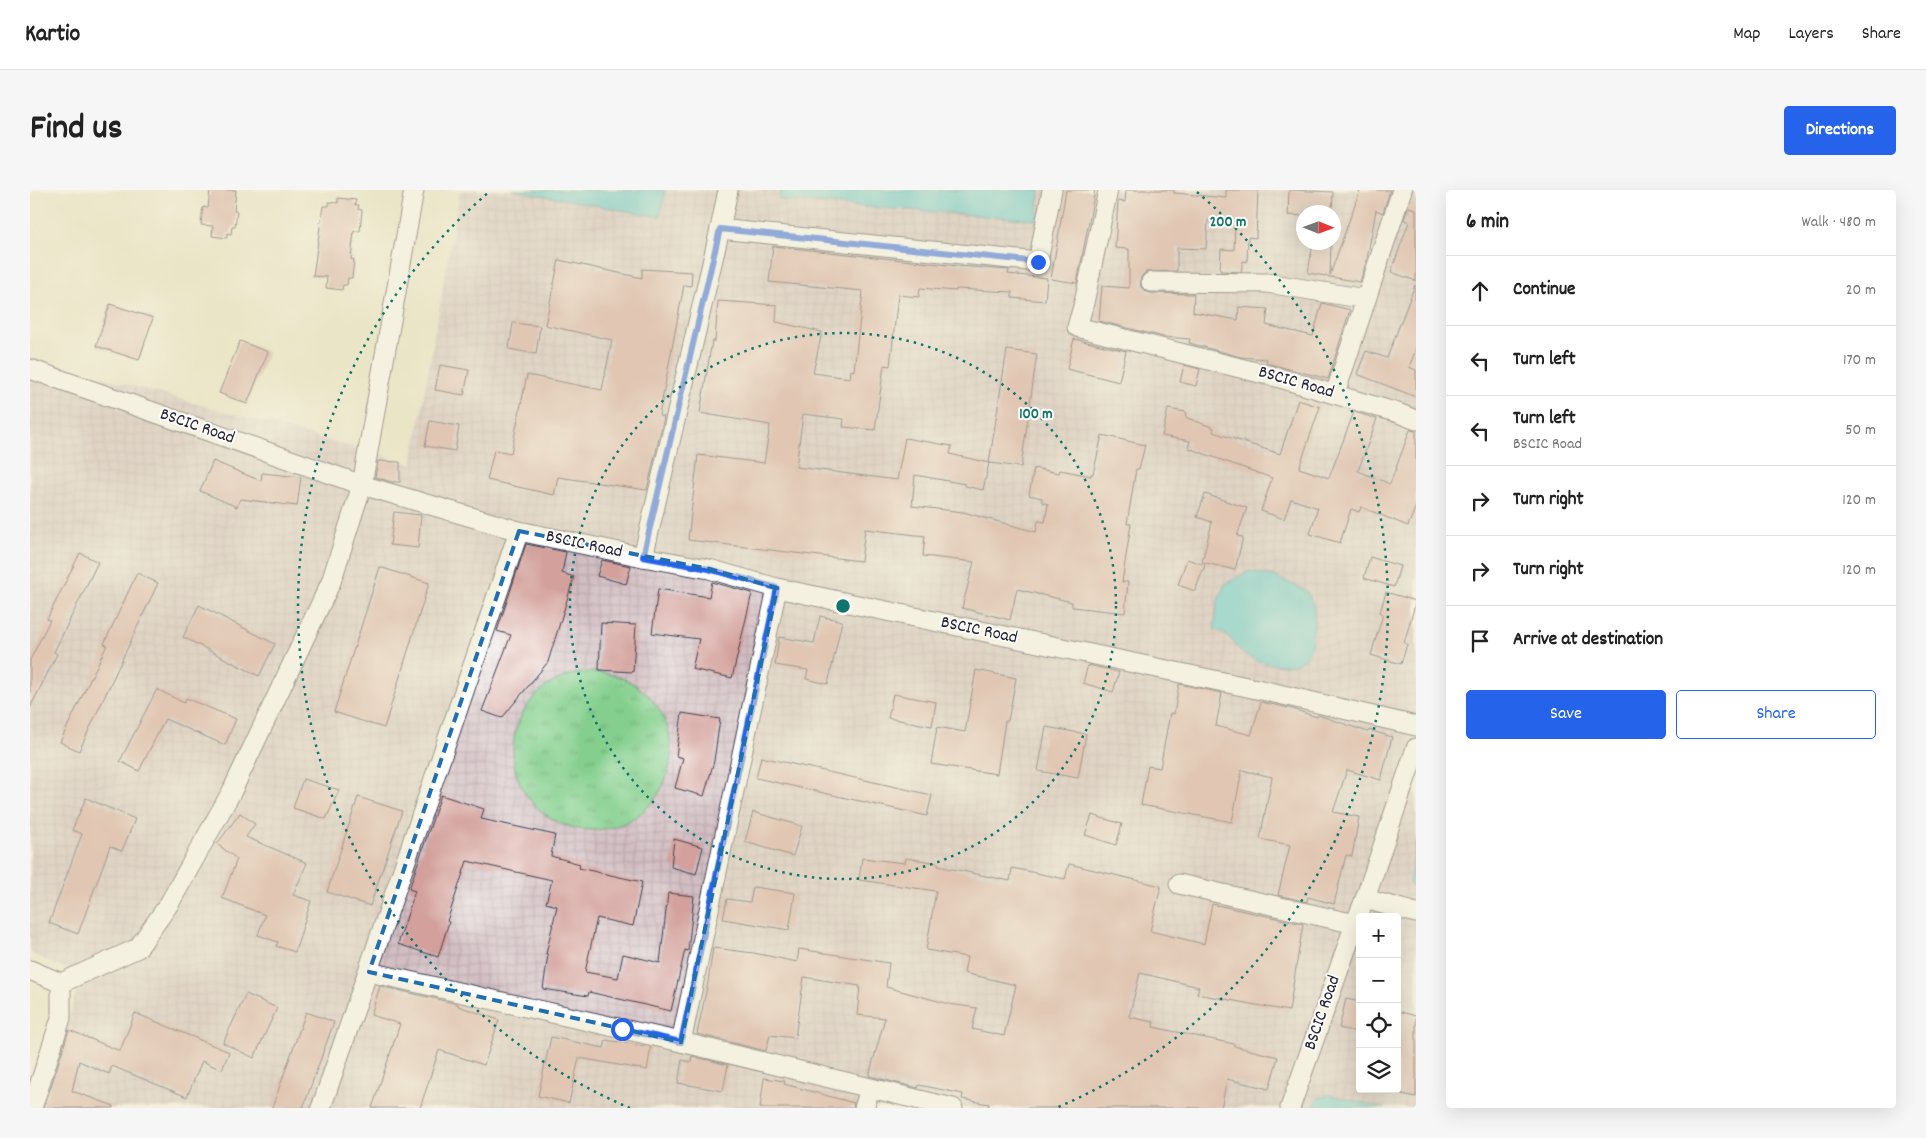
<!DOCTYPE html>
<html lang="en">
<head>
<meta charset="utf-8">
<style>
  :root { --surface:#fff; --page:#f6f6f6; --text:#222; --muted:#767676; --line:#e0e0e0; --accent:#2563eb }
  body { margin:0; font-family:Dekko,sans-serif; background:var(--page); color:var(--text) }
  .controls { position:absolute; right:15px; bottom:15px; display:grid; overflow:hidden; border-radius:5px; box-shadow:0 5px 20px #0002 }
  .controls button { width:45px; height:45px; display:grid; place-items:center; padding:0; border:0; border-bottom:1px solid var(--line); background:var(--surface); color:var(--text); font:25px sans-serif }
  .compass { position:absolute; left:1266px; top:15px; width:45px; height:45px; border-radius:50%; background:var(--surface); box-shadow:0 5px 20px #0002; rotate:91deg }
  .stop { position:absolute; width:15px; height:15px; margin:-11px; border:4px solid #2563eb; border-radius:50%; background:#fff }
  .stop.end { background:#2563eb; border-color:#fff; box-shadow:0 1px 5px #0008 }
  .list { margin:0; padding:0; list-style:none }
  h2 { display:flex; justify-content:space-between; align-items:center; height:65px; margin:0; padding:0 20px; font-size:21px }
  h2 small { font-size:16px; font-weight:400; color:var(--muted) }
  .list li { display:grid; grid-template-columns:32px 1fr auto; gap:15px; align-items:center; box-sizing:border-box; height:70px; padding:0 20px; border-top:1px solid var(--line) }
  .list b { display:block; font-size:19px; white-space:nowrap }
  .list p { margin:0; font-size:16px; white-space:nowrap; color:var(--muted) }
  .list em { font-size:16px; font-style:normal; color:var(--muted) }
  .actions { display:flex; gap:10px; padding:15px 20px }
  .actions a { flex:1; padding:11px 0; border:1px solid var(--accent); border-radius:5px; text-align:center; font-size:18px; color:var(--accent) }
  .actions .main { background:var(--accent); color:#fff }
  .icon { flex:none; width:28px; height:28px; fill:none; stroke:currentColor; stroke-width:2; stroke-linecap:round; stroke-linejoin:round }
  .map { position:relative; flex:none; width:1386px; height:918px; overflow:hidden; border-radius:5px }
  header { display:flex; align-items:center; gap:30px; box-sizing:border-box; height:70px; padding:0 25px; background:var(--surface); border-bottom:1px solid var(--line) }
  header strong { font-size:24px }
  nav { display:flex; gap:28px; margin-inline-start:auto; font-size:18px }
  .intro { display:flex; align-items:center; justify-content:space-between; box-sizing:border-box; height:120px; padding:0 30px }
  h1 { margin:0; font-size:35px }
  .button { padding:12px 22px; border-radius:5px; background:var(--accent); color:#fff; font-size:18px; font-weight:700 }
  main { display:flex; gap:30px; padding:0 30px }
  aside { flex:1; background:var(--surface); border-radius:5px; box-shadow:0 5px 20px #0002 }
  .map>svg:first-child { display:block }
  .industrial { fill:url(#industrial-grid); fill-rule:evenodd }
  .grass { fill:url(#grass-tufts); stroke:#537864 }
  .water { fill:#5ac7d2; stroke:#3e7486 }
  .building { fill:#d3a09b }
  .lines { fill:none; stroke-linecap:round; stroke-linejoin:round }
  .minor-casing { stroke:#403f50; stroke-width:21 }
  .minor { stroke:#fff; stroke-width:19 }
  .route { stroke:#2563eb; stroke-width:6 }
  .marked { fill:none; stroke:#1f6fb2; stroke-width:4; stroke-dasharray:10 6; stroke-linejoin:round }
  .ring { fill:none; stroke:#0f766e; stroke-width:2.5; stroke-dasharray:2.5 5 }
  .labels { text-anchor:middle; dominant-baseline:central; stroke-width:4; stroke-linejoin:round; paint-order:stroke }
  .street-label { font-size:18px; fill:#22223b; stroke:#fdfcf7 }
  .centre { fill:#0f766e; stroke:#fdfcf7; stroke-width:2.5 }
  .ring-label { font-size:15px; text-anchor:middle; font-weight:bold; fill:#0f766e; stroke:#fdfcf7; stroke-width:4; stroke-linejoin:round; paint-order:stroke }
</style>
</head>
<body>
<header>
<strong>Kartio</strong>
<nav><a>Map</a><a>Layers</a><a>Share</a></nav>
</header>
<div class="intro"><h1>Find us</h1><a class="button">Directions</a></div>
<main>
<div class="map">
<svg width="1386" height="918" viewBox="0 0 1386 918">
  <defs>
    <pattern id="industrial-grid" width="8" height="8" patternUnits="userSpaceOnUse" patternTransform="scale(1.25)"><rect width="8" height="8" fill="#d2bec2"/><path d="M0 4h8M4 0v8" fill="none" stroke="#b4a3a8"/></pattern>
    <pattern id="grass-tufts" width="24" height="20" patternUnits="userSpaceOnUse" patternTransform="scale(1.25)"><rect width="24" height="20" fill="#84cf8d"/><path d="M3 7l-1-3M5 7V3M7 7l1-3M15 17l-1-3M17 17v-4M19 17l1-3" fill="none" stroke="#72b17b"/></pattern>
  </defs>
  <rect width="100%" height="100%" fill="#fdfcf7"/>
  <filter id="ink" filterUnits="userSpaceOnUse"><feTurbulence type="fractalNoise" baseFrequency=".02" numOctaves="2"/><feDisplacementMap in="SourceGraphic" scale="10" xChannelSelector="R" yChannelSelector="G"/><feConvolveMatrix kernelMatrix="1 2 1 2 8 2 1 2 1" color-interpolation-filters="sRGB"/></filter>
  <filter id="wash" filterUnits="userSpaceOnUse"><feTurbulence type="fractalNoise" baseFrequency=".0096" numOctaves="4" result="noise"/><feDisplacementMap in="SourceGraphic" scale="20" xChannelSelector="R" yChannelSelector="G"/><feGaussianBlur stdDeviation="1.12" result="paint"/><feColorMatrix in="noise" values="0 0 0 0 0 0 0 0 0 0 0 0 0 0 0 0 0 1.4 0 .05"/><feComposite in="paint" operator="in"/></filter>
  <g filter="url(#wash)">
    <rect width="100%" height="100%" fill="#ebe5c7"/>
    <path class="industrial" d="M430,0h956v918h-1374l39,-132 -51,-23v-596l382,107zM1274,22h30v30h-30zM1330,727h37v172h-37z"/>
    <circle class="grass" cx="562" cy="561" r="79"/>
    <g class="water">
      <path d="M482,0h153l-5,27z"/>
      <path d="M751,0h259l-3,30 -258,-20z"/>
      <path d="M1219,381l25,5 33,15c2,5 5,10 6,14 3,9 -1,29 -2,39 -2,30 -47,22 -64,12 -10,-6 -14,-17 -22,-22 -3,-2 -8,-3 -11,-5l4,-29 7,-16z"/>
      <path d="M1386,652v49l-7,-8z"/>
      <path d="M1300,905l55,13h-71l4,-10z"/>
    </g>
    <g id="blocks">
      <g class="building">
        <path d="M180,0h26l-2,21h3l-2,16h-3l-1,7 -4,-1v5l-15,-2 1,-10 -12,-1 2,-18 5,1z"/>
        <path d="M1036,0h29l-18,93 -26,-4z"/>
        <path d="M1096,0h48v3l52,5v-8h32l-2,48 -8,-1 -1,25 -4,-1 -2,11 -21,-1 1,-22 13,1 1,-28 -27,-2 -2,29 -29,-1v23l-31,1 -5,5v10l4,4 6,2 43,1 -1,18 45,8 1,-13 29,2 -2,16 47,11 9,-33 28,7 -22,69 -62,-16 1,-4 -26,-2 -52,-14 1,-4 -26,-2 -65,-16 3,-35 27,2v-39l-14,-1 3,-47 7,1z"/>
        <path d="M1259,0l44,2 -1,20h-28v4l-16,-1z"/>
        <path d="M1330,0h30l-7,23 -7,-3 -9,49 -7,23 -52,-9 5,-31h18l-1,33z"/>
        <path d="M308,8l18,2 -1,5h4l-1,4 4,1 -2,21h-6l-3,28 3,1 -2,18h-4l-1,7h-4l-1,5 -16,-2 1,-11 -14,-1 10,-70h6v-4l9,1z"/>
        <path d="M1378,17l8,2v72l-25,-9 18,-50 -5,-2z"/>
        <path d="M743,56l185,20 51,4 -1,4 39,4 -2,23 -33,-3v-6l-56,-3v2l-36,-3 -1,9 -21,-2 -8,71 -6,-1 -9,65 -32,-3 1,-8 -41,-5 -7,53 101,13 8,-42 47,8 -2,8 39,9 -6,27 -18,-4v-2l-50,-9 -3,31 51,6 73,20 2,-11 7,1 3,-18 -6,-2v-4l-13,-3 5,-27 25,5 1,-3 31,6v-2h2l9,-39 43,10 -6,24h-3l-9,55h4l-9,58h6l-3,31 -53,-6v-5l-55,-13 -7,31 -48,-12 12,-46 -51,-6 2,-20 -60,-7 -4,32 -173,-21 10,-85 66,8 6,-38 -70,-12 12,-72h3l3,-40 59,4 -1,17 46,10 -9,41 37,5 1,-8 3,1 9,-80 -94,-9z"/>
        <path d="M529,70l83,18v-9l50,3 -1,14 -7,-1 -25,131 5,1 -17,73 -89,-13 -4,18 -67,-15 7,-30 17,3 16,-78 75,15 10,-50 -67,-15z"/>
        <path d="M1385,95l1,64 -7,18 7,3v27l-59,-23 9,-23 21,7z"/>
        <path d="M80,114l43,14 -14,42 -43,-14z"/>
        <path d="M483,133l27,3 -4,28 -27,-5z"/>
        <path d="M1044,149l52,12 -7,31 -52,-13z"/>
        <path d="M210,151l28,11 -21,52 -28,-11z"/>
        <path d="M977,160l30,4 -16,113 -32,-4z"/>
        <path d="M410,175l29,5 -5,25 -29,-5z"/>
        <path d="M1154,175l16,4 -4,17 -16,-4z"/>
        <path d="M1268,210l22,7 -21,61 30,10 25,-66 23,7 -19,52 32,13 20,-54 6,1v75l-8,20 -47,-19 -2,5 -8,-3 -11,34 -30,-9 8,-26 -27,-9 -7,20 -23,-8 11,-33 -84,-30 2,-7 -28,-5 6,-27 18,3 -1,5 29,11 -1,4 67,22z"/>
        <path d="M400,231l29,5 -4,25 -30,-5z"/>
        <path d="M183,271l48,20 1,-8 39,4 -4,29 -57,-7 -3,8 -37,-16z"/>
        <path d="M348,271l22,1v20h-8l-17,-5z"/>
        <path d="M1175,304l42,14 -10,28 6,1 -8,33 -33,-8 10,-40 -15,-5z"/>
        <path d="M364,322l27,3 -3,33 -28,-3z"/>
        <path d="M496,354l40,8 -4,21 12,4 -26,85 -46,56 -20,-7 29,-76 -14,-4z"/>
        <path d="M50,363l18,9 -44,90 3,2 -27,54v-48l20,-40 -3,-1z"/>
        <path d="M1340,367l30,9 -6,21 -30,-9z"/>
        <path d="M1157,369l18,6 -10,26 -17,-6z"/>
        <path d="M572,370l29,6 -5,18 -29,-8z"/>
        <path d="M350,377l49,16 -45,145 -50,-16z"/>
        <path d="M107,383l21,10 -79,168 -19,-9 47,-97 -3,-1z"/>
        <path d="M682,392l40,11 -20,85 -40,-9 7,-30 -47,-6 6,-44 51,8z"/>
        <path d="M1356,402l30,9 -12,42 3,1 -6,20 -30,-9 12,-41 -3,-2z"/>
        <path d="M169,415l76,39 -16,32 -76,-39z"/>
        <path d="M790,426l22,5 -14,63 -22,-5 2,-9 -33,-5 4,-28 35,6z"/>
        <path d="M571,433l35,2 -3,47 -34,-2z"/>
        <path d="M1058,475l31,7 -6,20 -30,-9z"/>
        <path d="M946,480l40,8 -8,43h-3l-8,53 -66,-10 6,-37 28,5z"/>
        <path d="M1149,494l43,9 -6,33 35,9 10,-33 28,6 28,9 1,-2 50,17 1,-2 23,7 -11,43 -34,-10 -14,42 26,5 -7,39 -6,-1 -12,49 -26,-7 -1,5 -29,-7 12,-50 -30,-6 12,-62 -30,-7 -10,52 -91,-17 7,-39 12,2 10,-55 4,1z"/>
        <path d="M127,499l27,14 2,-5 50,21 -11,26 -60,-26 -26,52 -19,-10z"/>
        <path d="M863,504l43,8 -4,24 -44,-8z"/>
        <path d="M652,523l38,6 -6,42 -10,35 -29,-8 8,-30 -7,-2z"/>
        <path d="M1016,537l40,7 -8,44 -40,-7z"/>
        <path d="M731,567l171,38 -5,21 -171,-38z"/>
        <path d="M273,589l36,11 -13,29 -33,-11z"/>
        <path d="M411,605l43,14 -3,10 74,16 -4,21 29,8 -1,4 63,14 -9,44 -36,-8 -12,54 33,6 5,-24 37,9 8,-70 26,3 -6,55 -3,-1 -14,61 -82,-19 -1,4 -45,-7 5,-34 -2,-1 11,-48 -11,-3 6,-23 -85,-19 -20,60 2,1 -11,35 -40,-13 17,-53 -6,-2z"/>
        <path d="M328,607l44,14 -32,95 -43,-14z"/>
        <path d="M56,608l49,21 -13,32 -12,-5 -32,88 -29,-11 33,-89 -10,-4z"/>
        <path d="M723,622l49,14 -9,30 -48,-14z"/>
        <path d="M210,623l15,11 -9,13 61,26 -14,32 18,6 -16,51 -19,-6 2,-4 -20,-7 7,-20 -43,-17 15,-39 -20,-15z"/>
        <path d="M1062,625l30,9 -6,21 -31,-10z"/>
        <path d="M644,649l29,8 -7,27 -25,-7z"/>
        <path d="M832,668l43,5 1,-5 32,5v3l72,15 2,-13 53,11 4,-15 92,22 -11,45 54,13 8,-40 91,20 -14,87 -92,-17 2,-7 -59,-14 -11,44 25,5 -1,5 81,17v2l44,11 -9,32 -42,-10 -6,29h-233l1,-4 -27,-5 1,-5 -44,-9 -1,3 -49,-12 16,-58 -28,-3 3,-29 -56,-9 -9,61 -25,-3 -4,16 -69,-17 11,-52 5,-34 41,5 43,9 2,-13 90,14 -3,24 63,17 28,4 -5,21 32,7 12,-51 -52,-12 3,-16 -41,-7 10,-59 -77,-11z"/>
        <path d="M723,697l42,6 -6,37 -66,-11 4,-20 23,3z"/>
        <path d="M350,796l78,18v2l41,14 -15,45 -45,-15 -19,58h-48l28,-84 -29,-9z"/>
        <path d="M216,804l31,14 -23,50 -31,-15z"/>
        <path d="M1316,809l14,3v31l-21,-5z"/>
        <path d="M1367,821l19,5v81l-19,-4z"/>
        <path d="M276,822l28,10 -31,86h-31z"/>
        <path d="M105,823l94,39 -7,18 -20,-9 -15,36 -75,-31 -3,8 -30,-13 -7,30 42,15v2h-70l25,-78 51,21z"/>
        <path d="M521,847l53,11 2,-8 45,7 -4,23 -68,-12 -10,45 -31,-7z"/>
        <path d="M662,866l36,9 -5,26 -45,-8 4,-23 9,2z"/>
        <path d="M734,888l21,3 -1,3 70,19 -1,5h-93z"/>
      </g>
    </g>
  </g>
  <g filter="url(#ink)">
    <use href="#blocks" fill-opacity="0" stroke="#403f50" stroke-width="1"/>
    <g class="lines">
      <defs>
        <g id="minor">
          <path d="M1078,0l-24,113 -7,24 199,50 122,36 18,7"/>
          <path d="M690,39l8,-39"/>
          <path d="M1121,92l116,1 99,16"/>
          <path d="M0,179l332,116 157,46 124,26 66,12 68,19 489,103 150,35"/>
          <path d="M1305,204l67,-204"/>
          <path d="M613,367l77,-328 318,33 14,-72"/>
          <path d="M1149,694l176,40"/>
          <path d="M1335,709l51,14"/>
          <path d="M0,780l31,13v35l-29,90"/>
          <path d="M339,782l312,70 272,66"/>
          <path d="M31,793l77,-35 31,-44 63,-113 99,-209 31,-97 52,-295"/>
          <path d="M651,852l96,-454"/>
          <path d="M291,918l198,-577"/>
          <path d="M834,918l6,-19"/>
          <path d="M1260,918l65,-184 10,-25 51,-151"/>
        </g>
      </defs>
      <use href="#minor" class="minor-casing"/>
      <use href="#minor" class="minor"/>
    </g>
  </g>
  <g class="lines" filter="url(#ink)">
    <path class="route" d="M592,839l59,13 96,-454 -68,-19 -66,-12 77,-328 318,33"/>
  </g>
  <path d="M0 0H1386V918H0ZM489,341l190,38 68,19 -96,454 -312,-70z" fill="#ebe5c7" fill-opacity=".55" fill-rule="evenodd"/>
  <path class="marked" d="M489,341l190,38 68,19 -96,454 -312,-70z"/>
  <g class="ring">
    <circle cx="813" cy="416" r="273"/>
    <path d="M600 918A545 545 0 0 1 459 2M1167 2A545 545 0 0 1 1026 918"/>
  </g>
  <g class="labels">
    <g class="street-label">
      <text transform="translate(1266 193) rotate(16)">BSCIC Road</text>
      <text transform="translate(167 237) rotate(19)">BSCIC Road</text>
      <text transform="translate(554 355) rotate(12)">BSCIC Road</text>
      <text transform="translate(949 441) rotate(12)">BSCIC Road</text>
      <text transform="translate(1293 823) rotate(-71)">BSCIC Road</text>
    </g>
  </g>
  <circle cx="813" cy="416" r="8" class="centre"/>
  <g class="ring-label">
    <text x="1198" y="36">200 m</text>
    <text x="1006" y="228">100 m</text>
  </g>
</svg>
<div class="controls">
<button>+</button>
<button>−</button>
<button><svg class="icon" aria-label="locate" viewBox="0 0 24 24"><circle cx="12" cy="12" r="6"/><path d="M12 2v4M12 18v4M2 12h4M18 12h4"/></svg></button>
<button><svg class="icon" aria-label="layers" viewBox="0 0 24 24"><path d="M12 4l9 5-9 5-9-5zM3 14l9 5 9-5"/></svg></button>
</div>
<svg class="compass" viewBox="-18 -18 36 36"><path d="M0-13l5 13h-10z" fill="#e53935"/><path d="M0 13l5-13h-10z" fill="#767676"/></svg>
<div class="stop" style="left:592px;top:839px"></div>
<div class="stop end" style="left:1008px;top:72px"></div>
</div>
<aside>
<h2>6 min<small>Walk · 480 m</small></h2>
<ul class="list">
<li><svg class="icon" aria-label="ahead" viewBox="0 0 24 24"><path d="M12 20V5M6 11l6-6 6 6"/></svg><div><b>Continue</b></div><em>20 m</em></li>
<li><svg class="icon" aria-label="left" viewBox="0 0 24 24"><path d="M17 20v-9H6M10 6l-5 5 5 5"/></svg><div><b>Turn left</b></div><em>170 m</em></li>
<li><svg class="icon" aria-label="left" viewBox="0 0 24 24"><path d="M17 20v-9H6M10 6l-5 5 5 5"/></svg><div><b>Turn left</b><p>BSCIC Road</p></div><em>50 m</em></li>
<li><svg class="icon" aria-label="right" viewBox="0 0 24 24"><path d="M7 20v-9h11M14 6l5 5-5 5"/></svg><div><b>Turn right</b></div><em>120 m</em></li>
<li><svg class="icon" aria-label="right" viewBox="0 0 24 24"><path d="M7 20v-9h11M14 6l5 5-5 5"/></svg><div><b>Turn right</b></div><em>120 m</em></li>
<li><svg class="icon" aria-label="arrive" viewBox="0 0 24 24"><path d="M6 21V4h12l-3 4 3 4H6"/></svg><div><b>Arrive at destination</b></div></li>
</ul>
<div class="actions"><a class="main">Save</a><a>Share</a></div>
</aside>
</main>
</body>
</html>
